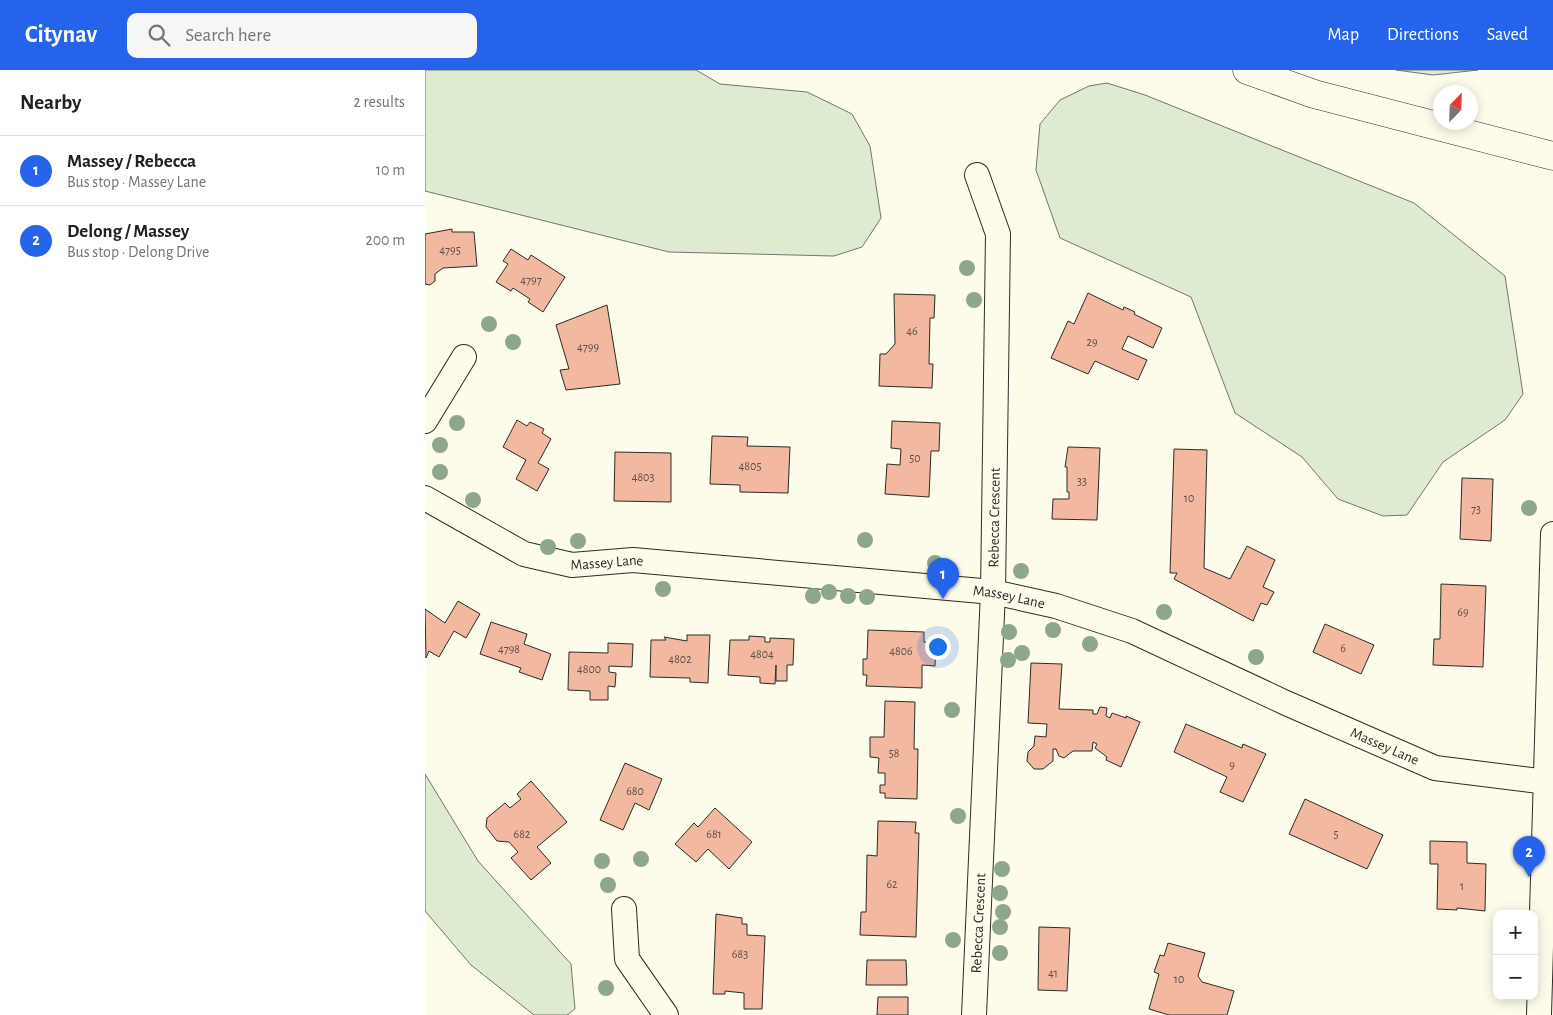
<!DOCTYPE html>
<html lang="en">
<head>
<meta charset="utf-8">
<style>
  :root { --surface:#fff; --page:#f6f6f6; --text:#202124; --muted:#757577; --line:#e0e0e0; --accent:#2563eb }
  body { margin:0; font-family:"Alegreya Sans",sans-serif; background:var(--page); color:var(--text) }
  .controls { position:absolute; right:15px; bottom:15px; display:grid; overflow:hidden; border-radius:10px; box-shadow:0 2px 12px #0003 }
  .controls button { width:45px; height:45px; display:grid; place-items:center; padding:0; border:0; border-bottom:1px solid var(--line); background:var(--surface); color:var(--text); font:25px sans-serif }
  .compass { position:absolute; left:1008px; top:15px; width:45px; height:45px; border-radius:50%; background:var(--surface); box-shadow:0 2px 12px #0003; rotate:23deg }
  .you { position:absolute; left:512px; top:576px; width:18px; height:18px; margin:-12px; border:4px solid #fff; border-radius:50%; background:#1a73e8; box-shadow:0 0 0 8px #1a73e833 }
  .badge { display:grid; place-items:center; width:32px; height:32px; border-radius:50%; background:var(--accent); color:#fff; font-size:16px; font-weight:700 }
  .pin { position:absolute; translate:-50% -41px; filter:drop-shadow(0 1px 2px #0008) }
  .pin::after { content:''; position:absolute; top:26px; width:18px; height:15px; background:inherit; clip-path:polygon(0 0,100% 0,50% 100%) }
  .list { margin:0; padding:0; list-style:none }
  h2 { display:flex; justify-content:space-between; align-items:center; height:65px; margin:0; padding:0 20px; font-size:21px }
  h2 small { font-size:16px; font-weight:400; color:var(--muted) }
  .list li { display:grid; grid-template-columns:32px 1fr auto; gap:15px; align-items:center; box-sizing:border-box; height:70px; padding:0 20px; border-top:1px solid var(--line) }
  .list b { display:block; font-size:19px; white-space:nowrap }
  .list p { margin:0; font-size:16px; white-space:nowrap; color:var(--muted) }
  .list em { font-size:16px; font-style:normal; color:var(--muted) }
  .icon { flex:none; width:28px; height:28px; fill:none; stroke:currentColor; stroke-width:2; stroke-linecap:round; stroke-linejoin:round }
  .map { position:relative; flex:none; width:1128px; height:945px; overflow:hidden }
  header { display:flex; align-items:center; gap:30px; box-sizing:border-box; height:70px; padding:0 25px; background:var(--accent); color:#fff }
  header strong { font-size:24px }
  nav { display:flex; gap:28px; margin-inline-start:auto; font-size:18px }
  .search { width:350px; height:45px; background:var(--page); display:flex; align-items:center; gap:12px; box-sizing:border-box; padding:0 18px; border-radius:10px; color:var(--muted); font-size:19px }
  main { display:flex }
  aside { flex:1; background:var(--surface) }
  .map>svg:first-child { display:block }
  .green { fill:#deebd1; stroke:#74746e }
  .building { fill:#f2b8a0; stroke:#2b2b2b }
  .lines { fill:none; stroke-linecap:round; stroke-linejoin:round }
  .minor-casing { stroke:#2b2b2b; stroke-width:26 }
  .major-casing { stroke:#2b2b2b; stroke-width:29 }
  .minor { stroke:#fdfbea; stroke-width:24 }
  .major { stroke:#fdfbea; stroke-width:28 }
  .tree { fill:#8ea78a }
  .labels { text-anchor:middle; dominant-baseline:central; stroke-width:4; stroke-linejoin:round; paint-order:stroke }
  .number-label { font-size:12px; fill:#5d4e48 }
  .street-label { font-size:15px; fill:#2b2b2b; stroke:#fdfbea }
</style>
</head>
<body>
<header>
<strong>Citynav</strong>
<div class="search"><svg class="icon" aria-label="search" viewBox="0 0 24 24"><circle cx="10" cy="10" r="6"/><path d="M15 15l6 6"/></svg>Search here</div>
<nav><a>Map</a><a>Directions</a><a>Saved</a></nav>
</header>
<main>
<aside>
<h2>Nearby<small>2 results</small></h2>
<ul class="list">
<li><span class="badge">1</span><div><b>Massey / Rebecca</b><p>Bus stop · Massey Lane</p></div><em>10 m</em></li>
<li><span class="badge">2</span><div><b>Delong / Massey</b><p>Bus stop · Delong Drive</p></div><em>200 m</em></li>
</ul>
</aside>
<div class="map">
<svg width="1128" height="945" viewBox="0 0 1128 945">
  <rect width="100%" height="100%" fill="#fdfbea"/>
  <g class="green">
    <path d="M0,0h271l24,14 87,8 45,22 18,32 11,72 -19,29 -28,9 -165,-4 -244,-61z"/>
    <path d="M971,0h82l-45,5z"/>
    <path d="M682,13l38,12 269,108 91,73 18,118 -18,26 -62,42 -36,53 -24,1 -45,-17 -36,-42 -67,-44 -44,-116 -131,-59 -24,-68 4,-46 20,-24 29,-14z"/>
    <path d="M0,704l53,87 93,103 4,45 -8,6h-33l-63,-50 -46,-54z"/>
  </g>
  <g class="building">
    <path d="M27,159v3h22l3,34 -34,2 -8,6v7l-5,4 -5,-1v-50z"/>
    <path d="M86,179l17,11 3,-5 34,22 -22,35 -15,-10 2,-3 -17,-11 -2,3 -15,-9 12,-18 -5,-3z"/>
    <path d="M663,223l35,17 1,-3 11,5 -1,2 28,14 -9,20 -25,-12 -6,13 25,11 -9,20 -43,-19 -7,13 -37,-16 17,-37 6,3z"/>
    <path d="M469,224l41,1 -1,23h-4l-1,46h4l-1,24 -53,-2 1,-32h6l9,-10z"/>
    <path d="M182,235l13,79 -54,6 -6,-20 9,-1 -13,-44z"/>
    <path d="M92,350l10,6 3,-4 14,7 -2,4 9,6 -13,24 11,6 -12,22 -21,-12 10,-19 -23,-13z"/>
    <path d="M467,351l48,2 -1,28h-8l-2,46 -44,-3 2,-30 13,1 1,-16 -10,-1z"/>
    <path d="M287,366l36,1 -1,9 43,1 -2,46 -48,-1v-7l-30,-1z"/>
    <path d="M643,377l32,1 -3,72 -45,-1 1,-20h16v-7h-2v-25h-2z"/>
    <path d="M749,379l33,1 -3,118 26,11 17,-33 28,14 -12,27 11,5 -7,13 -6,-2 -8,18 -79,-42 3,-6h-7z"/>
    <path d="M190,382l56,1v49l-57,-1z"/>
    <path d="M1037,408l31,1 -2,62 -31,-2z"/>
    <path d="M1016,514l45,2 -3,81 -50,-2 1,-26h6z"/>
    <path d="M33,531l22,13 -14,24 -12,-7 -15,26 -10,-6 -3,7 -1,-49 20,14z"/>
    <path d="M66,552l36,12 -3,10 27,10 -9,26 -23,-8 2,-4 -41,-14z"/>
    <path d="M900,554l49,21 -13,29 -48,-22z"/>
    <path d="M443,560l56,2v10l12,1 -1,23 -13,-1v23l-56,-2 1,-11h-4v-16h4z"/>
    <path d="M262,565h23l-2,48 -18,-1v-4l-40,-1 1,-37h15l-2,-3 23,4z"/>
    <path d="M324,566l16,1v5h5v-4l24,1 -1,26h-6v16h-11v-16l-1,19 -15,-1v-6l-32,-2 2,-35h19z"/>
    <path d="M183,573l25,1 -1,23 -23,-1v6l7,1 -1,14 -7,-1v14h-18v-9l-22,-1 1,-38 39,1z"/>
    <path d="M606,593l31,1 -3,45 34,1v4h4l3,-7 7,1 -1,8 4,2 2,-5 14,5v-2l14,6 -19,45 -15,-7 1,-3 -12,-9 2,-4 -4,-2 -1,9h-19l-9,7 -5,-2 -3,-7h-3v12l-10,8h-9l-7,-8 1,-9 6,-6 1,-10 11,1 1,-13 -19,-1z"/>
    <path d="M460,631l30,1 -1,47h4l-1,50 -32,-1v-5h-5v-8h5v-12h-7l1,-15 -9,-1v-20h14z"/>
    <path d="M761,654l56,24 1,-4 23,10 -23,48 -23,-10 7,-15 -53,-25z"/>
    <path d="M200,693l37,16 -13,31 -14,-7 -12,27 -23,-10z"/>
    <path d="M106,711l36,41 -30,25 14,16 -20,17 -20,-22 7,-6 -9,-10 -12,-1 -11,-14 1,-9 18,-15 5,5 11,-9 -4,-5z"/>
    <path d="M880,729l78,36 -16,34 -78,-35z"/>
    <path d="M290,738l37,34 -23,27 -21,-20 -12,13 -21,-18 19,-21 4,4z"/>
    <path d="M453,751l38,1 -1,11h4l-3,104 -56,-2 1,-23h5l1,-57 10,1z"/>
    <path d="M1005,771l37,1v21l19,1 -1,47 -28,-3v2l-20,-1 1,-45h-8z"/>
    <path d="M291,844l26,4v6h5v11l18,1 -3,73h-18v-16l-19,-2v3h-12z"/>
    <path d="M614,857l31,1 -3,63 -29,-1z"/>
    <path d="M743,873l37,10 -7,23 4,6 32,9 -7,24h-58l-20,-6 10,-35 -5,-2 6,-17 4,1z"/>
    <path d="M442,890h39l1,25h-41z"/>
    <path d="M453,927h30v18h-31z"/>
  </g>
  <g class="lines">
    <defs>
      <g id="minor">
        <path d="M0,351l39,-64"/>
        <path id="s1" d="M0,428l99,56 48,11 61,-5 360,32 63,14 76,25 154,72 149,65 112,14"/>
        <path d="M199,839l3,50 39,56"/>
        <path id="s2" d="M549,945l19,-423 5,-358 -21,-59"/>
        <path d="M1114,945l14,-481"/>
      </g>
      <path id="major" d="M822,0l67,24 239,62"/>
    </defs>
    <use href="#minor" class="minor-casing"/>
    <use href="#major" class="major-casing"/>
    <use href="#minor" class="minor"/>
    <use href="#major" class="major"/>
  </g>
  <g class="tree">
    <circle cx="542" cy="198" r="8"/>
    <circle cx="549" cy="230" r="8"/>
    <circle cx="64" cy="254" r="8"/>
    <circle cx="88" cy="272" r="8"/>
    <circle cx="32" cy="353" r="8"/>
    <circle cx="15" cy="375" r="8"/>
    <circle cx="15" cy="402" r="8"/>
    <circle cx="48" cy="430" r="8"/>
    <circle cx="1104" cy="438" r="8"/>
    <circle cx="440" cy="470" r="8"/>
    <circle cx="153" cy="471" r="8"/>
    <circle cx="123" cy="477" r="8"/>
    <circle cx="510" cy="493" r="8"/>
    <circle cx="596" cy="501" r="8"/>
    <circle cx="238" cy="519" r="8"/>
    <circle cx="404" cy="522" r="8"/>
    <circle cx="388" cy="526" r="8"/>
    <circle cx="423" cy="526" r="8"/>
    <circle cx="442" cy="527" r="8"/>
    <circle cx="739" cy="542" r="8"/>
    <circle cx="628" cy="560" r="8"/>
    <circle cx="584" cy="562" r="8"/>
    <circle cx="665" cy="574" r="8"/>
    <circle cx="597" cy="583" r="8"/>
    <circle cx="831" cy="587" r="8"/>
    <circle cx="583" cy="590" r="8"/>
    <circle cx="527" cy="640" r="8"/>
    <circle cx="533" cy="746" r="8"/>
    <circle cx="216" cy="789" r="8"/>
    <circle cx="177" cy="791" r="8"/>
    <circle cx="577" cy="799" r="8"/>
    <circle cx="183" cy="815" r="8"/>
    <circle cx="575" cy="823" r="8"/>
    <circle cx="578" cy="842" r="8"/>
    <circle cx="575" cy="857" r="8"/>
    <circle cx="528" cy="870" r="8"/>
    <circle cx="575" cy="883" r="8"/>
    <circle cx="181" cy="918" r="8"/>
  </g>
  <g class="labels">
    <g class="number-label">
      <text x="25" y="180">4795</text>
      <text x="106" y="210">4797</text>
      <text x="487" y="261">46</text>
      <text x="667" y="272">29</text>
      <text x="163" y="277">4799</text>
      <text x="490" y="388">50</text>
      <text x="325" y="396">4805</text>
      <text x="218" y="407">4803</text>
      <text x="657" y="411">33</text>
      <text x="764" y="428">10</text>
      <text x="1051" y="439">73</text>
      <text x="1038" y="542">69</text>
      <text x="918" y="578">6</text>
      <text x="84" y="579">4798</text>
      <text x="476" y="581">4806</text>
      <text x="337" y="584">4804</text>
      <text x="255" y="589">4802</text>
      <text x="164" y="599">4800</text>
      <text x="469" y="683">58</text>
      <text x="807" y="695">9</text>
      <text x="210" y="721">680</text>
      <text x="97" y="764">682</text>
      <text x="289" y="764">681</text>
      <text x="911" y="764">5</text>
      <text x="467" y="814">62</text>
      <text x="1037" y="816">1</text>
      <text x="315" y="884">683</text>
      <text x="628" y="903">41</text>
      <text x="754" y="909">10</text>
    </g>
    <g class="street-label">
      <text stroke="none"><textPath href="#s2" startOffset="498">Rebecca Crescent</textPath></text>
      <text stroke="none"><textPath href="#s1" startOffset="198">Massey Lane</textPath></text>
      <text stroke="none"><textPath href="#s1" startOffset="602">Massey Lane</textPath></text>
      <text stroke="none"><textPath href="#s1" startOffset="1008">Massey Lane</textPath></text>
      <text stroke="none"><textPath href="#s2" startOffset="92">Rebecca Crescent</textPath></text>
    </g>
  </g>
</svg>
<div class="controls">
<button>+</button>
<button>−</button>
</div>
<svg class="compass" viewBox="-18 -18 36 36"><path d="M0-13l5 13h-10z" fill="#e53935"/><path d="M0 13l5-13h-10z" fill="#757577"/></svg>
<div class="you"></div>
<div class="pin badge" style="left:518px;top:529px">1</div>
<div class="pin badge" style="left:1104px;top:807px">2</div>
</div>
</main>
</body>
</html>
